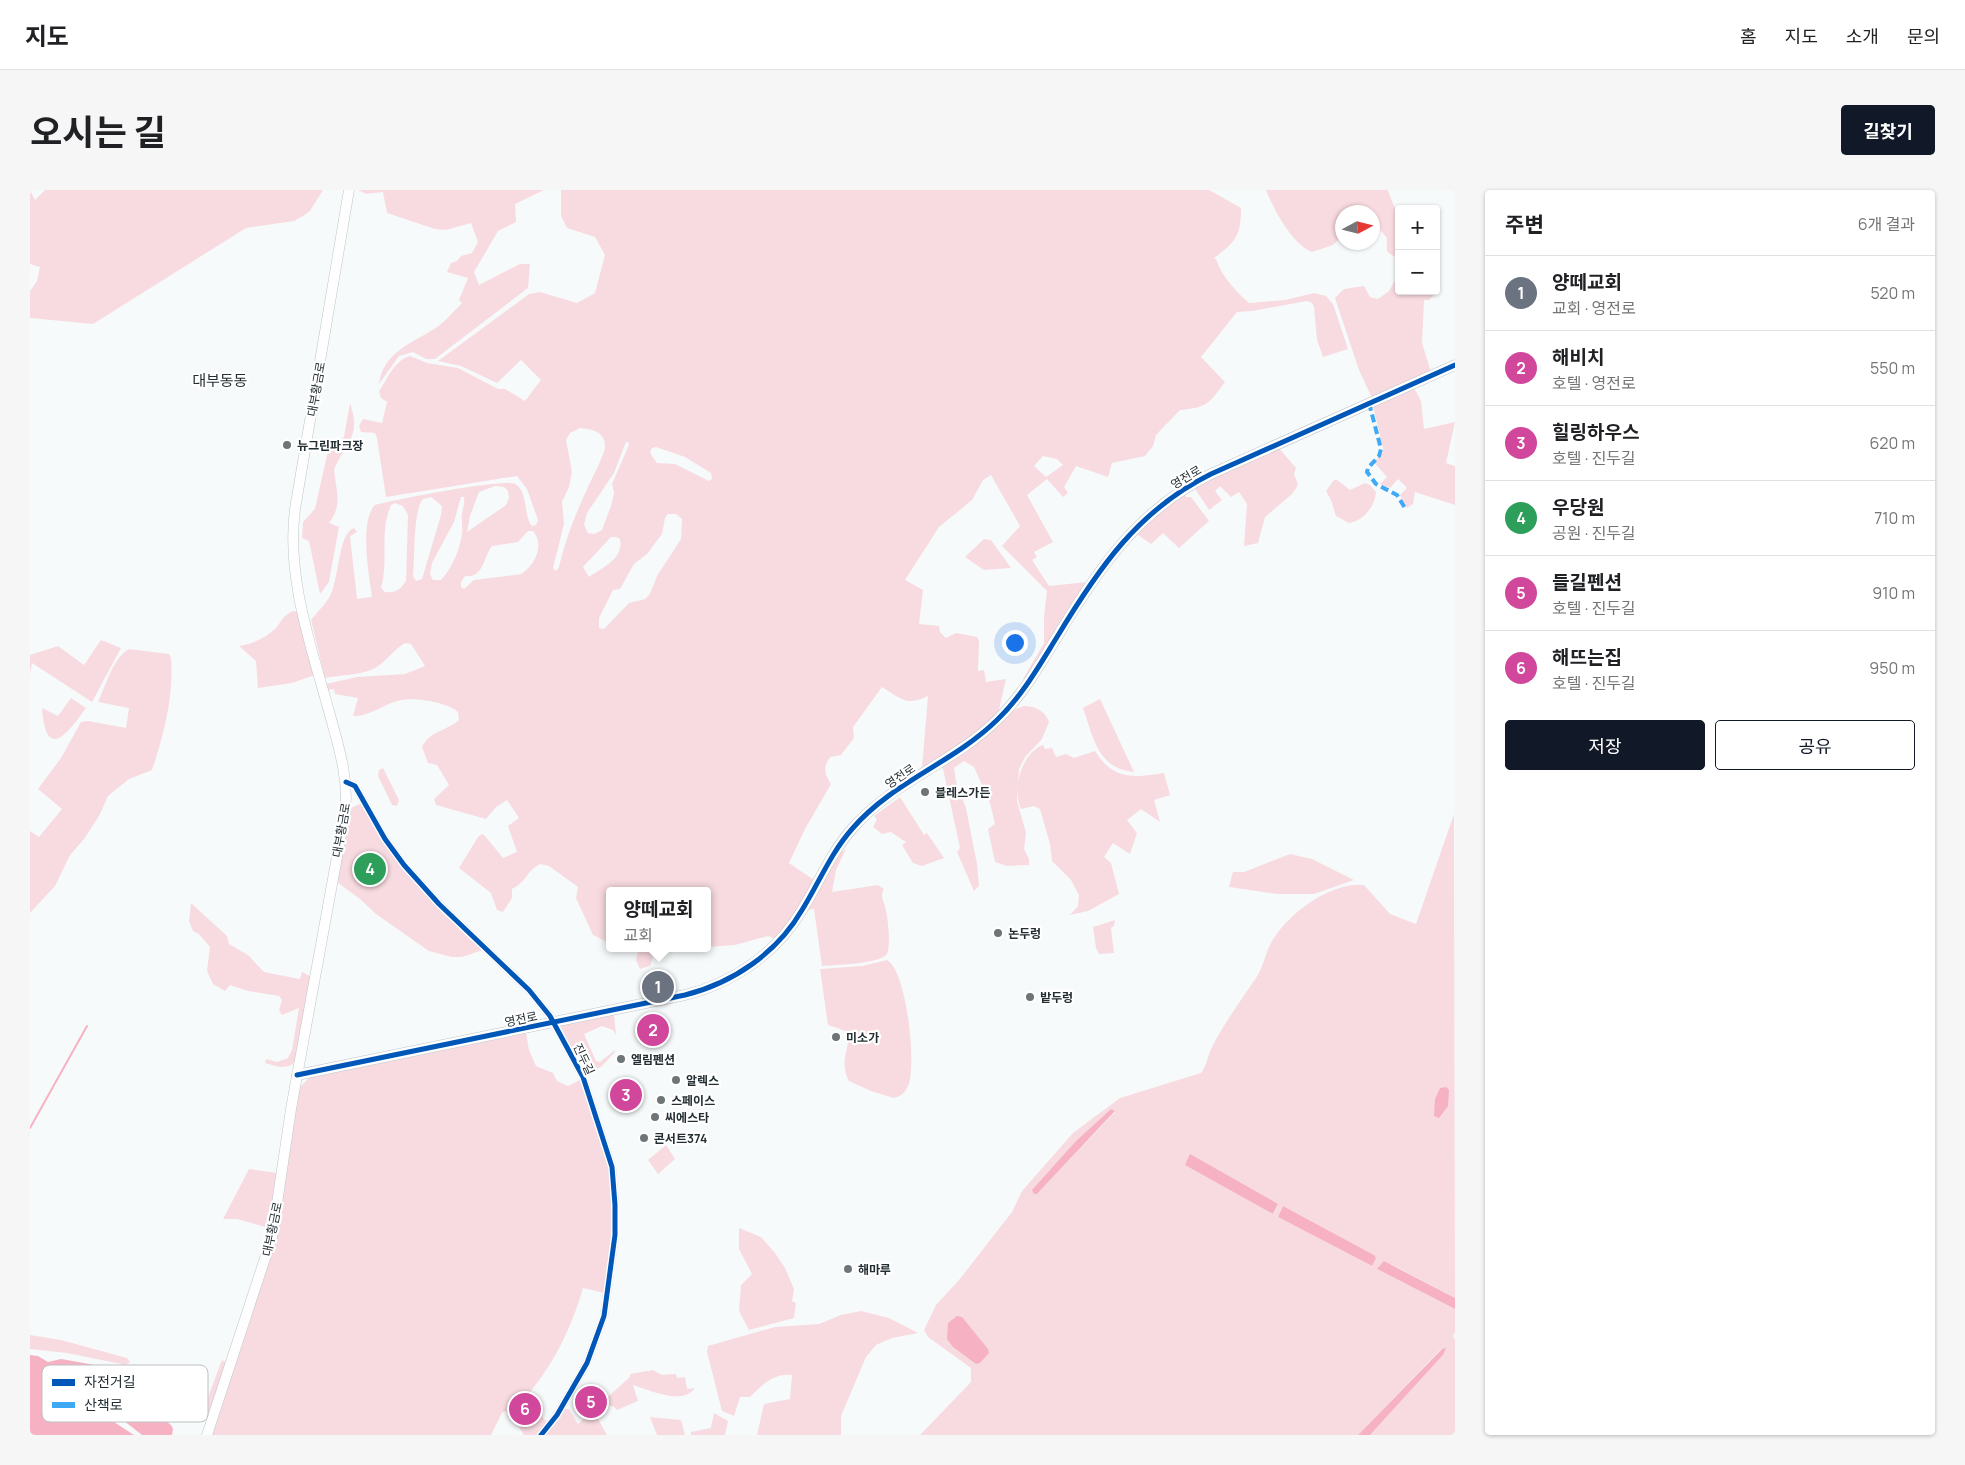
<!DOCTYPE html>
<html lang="ko">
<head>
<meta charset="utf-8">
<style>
  :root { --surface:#fff; --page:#f6f6f6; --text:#202124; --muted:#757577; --line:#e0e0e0; --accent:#111827 }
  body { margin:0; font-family:Manrope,"Noto Sans KR",sans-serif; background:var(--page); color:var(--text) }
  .controls { position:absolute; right:15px; top:15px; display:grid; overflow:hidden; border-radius:5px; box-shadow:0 1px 4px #0004 }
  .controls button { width:45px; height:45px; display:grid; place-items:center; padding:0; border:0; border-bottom:1px solid var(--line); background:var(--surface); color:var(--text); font:25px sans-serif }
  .compass { position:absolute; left:1305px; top:15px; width:45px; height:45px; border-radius:50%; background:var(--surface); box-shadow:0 1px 4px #0004; rotate:83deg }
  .you { position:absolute; left:984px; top:452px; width:18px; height:18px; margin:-12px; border:4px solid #fff; border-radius:50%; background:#1a73e8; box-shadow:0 0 0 8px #1a73e833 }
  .badge { display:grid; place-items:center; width:32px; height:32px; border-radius:50%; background:var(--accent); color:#fff; font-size:16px; font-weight:700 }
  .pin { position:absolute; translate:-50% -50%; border:2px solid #fff; box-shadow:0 1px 5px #0006 }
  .popup { position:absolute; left:576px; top:697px; width:105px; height:65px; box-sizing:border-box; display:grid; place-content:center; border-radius:5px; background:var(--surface); filter:drop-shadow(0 1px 4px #0005); font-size:16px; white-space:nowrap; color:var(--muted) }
  .popup b { font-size:19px; color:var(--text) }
  .popup::after { content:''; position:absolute; left:50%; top:100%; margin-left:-10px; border:10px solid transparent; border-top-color:var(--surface) }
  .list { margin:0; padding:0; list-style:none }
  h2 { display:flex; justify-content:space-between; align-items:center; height:65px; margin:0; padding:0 20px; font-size:21px }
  h2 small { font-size:16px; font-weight:400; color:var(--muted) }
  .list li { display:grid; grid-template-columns:32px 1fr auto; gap:15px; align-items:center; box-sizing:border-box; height:75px; padding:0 20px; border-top:1px solid var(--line) }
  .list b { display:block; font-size:19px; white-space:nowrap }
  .list p { margin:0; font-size:16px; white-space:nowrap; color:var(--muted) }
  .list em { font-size:16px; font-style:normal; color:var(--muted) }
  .actions { display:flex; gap:10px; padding:15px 20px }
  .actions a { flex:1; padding:11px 0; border:1px solid var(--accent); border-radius:5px; text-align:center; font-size:18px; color:var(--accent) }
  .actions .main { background:var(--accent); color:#fff }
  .map { position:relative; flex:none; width:1425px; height:1245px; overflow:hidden; border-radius:5px }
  header { display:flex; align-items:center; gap:30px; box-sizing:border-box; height:70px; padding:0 25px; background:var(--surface); border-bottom:1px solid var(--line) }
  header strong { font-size:24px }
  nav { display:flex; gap:28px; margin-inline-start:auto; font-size:18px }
  .intro { display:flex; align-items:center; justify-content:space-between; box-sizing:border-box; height:120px; padding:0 30px }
  h1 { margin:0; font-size:35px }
  .button { padding:12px 22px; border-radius:5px; background:var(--accent); color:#fff; font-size:18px; font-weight:700 }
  main { display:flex; gap:30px; padding:0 30px }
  aside { flex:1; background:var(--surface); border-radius:5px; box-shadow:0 1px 4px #0004 }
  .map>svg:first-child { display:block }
  .green { fill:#f8dbe1; fill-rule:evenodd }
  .water { fill:#f6b2c2 }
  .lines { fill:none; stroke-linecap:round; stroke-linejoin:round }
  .stream { stroke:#f6b2c2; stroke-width:2 }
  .street-casing { stroke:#bec5c8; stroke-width:8 }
  .secondary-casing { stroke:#bec5c8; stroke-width:11 }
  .street { stroke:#fefefe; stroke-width:7 }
  .secondary { stroke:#fefefe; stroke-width:10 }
  .quiet { stroke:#3fa9f5; stroke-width:4; stroke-dasharray:8 4; stroke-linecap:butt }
  .cycleway-casing { stroke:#fff; stroke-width:8 }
  .cycleway { stroke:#0057b8; stroke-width:5 }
  .poi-dot { fill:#6d7579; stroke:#fff; stroke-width:2 }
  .labels { text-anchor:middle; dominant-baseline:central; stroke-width:4.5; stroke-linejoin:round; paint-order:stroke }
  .street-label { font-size:12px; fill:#232e33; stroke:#fff }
  .poi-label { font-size:12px; font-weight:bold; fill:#232e33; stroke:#fff; text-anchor:start }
  .quarter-label { font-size:15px; fill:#232e33; stroke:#fff }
  .key { fill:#fff; stroke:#bdc0c2; stroke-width:1 }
  .key-label { font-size:14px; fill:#232e33 }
</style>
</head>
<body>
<header>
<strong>지도</strong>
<nav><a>홈</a><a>지도</a><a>소개</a><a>문의</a></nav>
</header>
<div class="intro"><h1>오시는 길</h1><a class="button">길찾기</a></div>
<main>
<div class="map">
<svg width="1425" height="1245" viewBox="0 0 1425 1245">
  <rect width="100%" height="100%" fill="#f7fafb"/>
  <g class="green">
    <path d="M0,0l5,10 10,-10h278l-13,21 -7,5 -9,5 -48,7 -153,96 -63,-6v-27l7,-10 3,-14 -10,-3z"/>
    <path d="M328,0h186l-29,14 1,18 -18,9 -24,41 5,13 41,-21h10l-2,24 -93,71h-9l-13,-7 -14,4 -20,28c4,-31 31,-40 55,-55 10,-6 19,-17 28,-26l-3,-3 9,-22 -21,-6 4,-9 6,-2 4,-5 11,-3 6,-11 -7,-19 -25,7 -11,-1 -48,-16 -4,-21 -17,2z"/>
    <path d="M531,0h648l32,18c0,27 -5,34 -27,50l2,1c5,17 21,33 33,44l36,-3 29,-7 12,3 7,8 15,45 -25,8 -6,-17 -3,-33 -2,-4 -5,-2 -55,10 -15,1 -36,45 24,25c-17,22 -16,25 -45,28l-24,25 -3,11 -8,10 -33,7 -4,14 -32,-11 -12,21 4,6 -5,4 -16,-18 -20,16 26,47 -19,10 3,5 -5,3 17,26 38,-4 -58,95 -6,2 21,-36v-27l3,-25 -45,-45 18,-20 -29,-51 -8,5 -11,20 -33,27 -34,53 18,10 -4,34 20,2 1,6 6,6 10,-5 21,4 2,4 -1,30 6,-1 2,12 20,-3 -8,35 -25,22 -51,32 6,-72c-22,11 -28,2 -46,-9l-29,40 1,11 -13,17 -11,2c-7,11 -6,16 1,27l-26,45 -16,34 25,17 -15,30 -24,29 -7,-3 -33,9 -28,2v-56h-98v52l-16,-8 -17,-37 2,-11 -29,-21 -9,-2c-16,9 -11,16 -28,25v9l-9,14 -6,-2 -6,-17 -32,-25 19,-31 4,-3 3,2 18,22 14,-6 -9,-26 11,-8 -12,-18 -11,7 -10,12 -50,-14 -2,-6 15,-14 -12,-20 -9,-2 -6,-16c8,-16 24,-16 37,-27l-1,-8c-11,-10 -46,-16 -61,-11 -14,4 -29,16 -44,15l5,-18 -23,-4 -1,-5 -6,1 -2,-6 31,-7 48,-3 20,-8 -14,-22 -6,-1c-12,7 -19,19 -30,25 -12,7 -35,7 -50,10l-14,-58c6,-8 14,-15 19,-24 9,-16 8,-63 24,-68l3,4 -7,4 7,63 15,-2c-3,-22 -13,-75 3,-92 19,-5 128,-27 140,-21 14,8 8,33 17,42l4,-1 2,-5 -11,-31 -10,-13 -131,21 -9,-59 -2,-5 -14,-1 -2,-6 4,-7 19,4 5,-21 -6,-4 -2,-7c9,-12 15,-31 31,-35l17,7 31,5 40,21h7l20,12 16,-21 -20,-20 -24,23 -36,-17 -23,-5 91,-67 11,-2 37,11 18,-10 10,-38 -10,-18 -28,-9 -6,-12zM550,238c8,1 19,2 23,10 5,9 -1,18 -4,26 -17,35 -31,65 -40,103l-3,4 -3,-3 11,-44 -2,-22 7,-15 3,-15 -6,-32 4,-7zM596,252l3,1 -1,4 -16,37 2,9 -3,13 -9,24 -8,4 -6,-1 -4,-8 3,-12 27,-40zM626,257l29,10 26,16 1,6 -3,2 -34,-17 -18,-1 -7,-10 2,-5zM1013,266l14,3 6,6 -17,12 -12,-11zM465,296l9,1 4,4 1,7 -3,7 -39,27 3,-16 9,-24zM401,307l11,9 -1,9 -19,64 -6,2 -3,-5c2,-18 0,-66 10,-77zM431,307h3c1,6 -1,10 -2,16 -1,7 1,13 0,20 -2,17 -10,35 -21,47h-8l-3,-6 2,-11 22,-41zM365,313l8,3 5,9 -2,66c-6,9 -10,12 -21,11l-4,-4c8,-28 -2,-56 10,-83zM638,324h8l6,5 -1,20 -24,37 -7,18 -5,5 -16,4 -25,26 -5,-1v-10l14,-28 7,-1 14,-25 13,-10 15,-20 3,-16zM498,341h5c12,14 2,34 -12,43l-47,6 -10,9 -3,-2v-5l4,-6c19,3 19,-21 27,-30l26,-4zM581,347h5l4,2c4,20 -17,28 -31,38l-6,-10z"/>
    <path d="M1236,0h122c6,21 13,20 7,42l4,7v20c-15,-8 -12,-6 -12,-21l-6,-7 -8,-3 -1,-16h-30l-3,15 1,11 -7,7 -21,7c-20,-8 -38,-42 -46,-62z"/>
    <path d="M1369,83v18h35l-1,5 -4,4h-5l-2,43 9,29 -57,26 -3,-2 -12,-26 -24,-72 9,-9 20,-3 6,11 8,2 11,-8z"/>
    <path d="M1384,198l7,13 3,28 31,-7 -9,41 9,3v39l-40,-13 -2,12 -6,4 -7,-13 7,-7 -9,-9 -8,9 -10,-4 7,-7 -13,-15 9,-10v-4l-10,-42z"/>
    <path d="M320,213c12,35 -5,39 -16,67 2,20 9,35 -5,53l10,4 -10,55 -9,12 -11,-53 -7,-3 1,-16 12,-13 12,-54 17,-18z"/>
    <path d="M1248,257l18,21 -2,6 4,11 -6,9 -27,23 -7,26 -14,3 3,-42 -8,-12 -8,5 -11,-11 -5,5 7,9 -13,10 -15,-23z"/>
    <path d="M1304,290h3l13,10 15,-7 5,2 6,7c-1,15 -13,29 -27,31l-13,-7 -5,-16 -5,-9z"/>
    <path d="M1154,302l2,5h5l18,24 -30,27 -16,-15 -12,11 -16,-11z"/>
    <path d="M954,349l7,1 20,28 -27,2 -19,-13z"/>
    <path d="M263,421l5,1 17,63 -23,8 -34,5 -2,-27 -17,-15c13,-2 27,-8 37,-18 7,-8 5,-11 17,-17z"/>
    <path d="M71,450l20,8 -29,54 -60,-39 -2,10v-18l28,-9 26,19z"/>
    <path d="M99,459l40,5 2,4c3,37 -7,77 -19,112l-23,9 -21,17 -9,20 -15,23 -14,16 -15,31 -25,27v-82l9,6 23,-28 -24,-20 23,-31 20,-36 7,-1 38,7 3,-20 -31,-6c8,-17 15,-44 31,-53z"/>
    <path d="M41,508l15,10c-18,25 -40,55 -44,0l16,8z"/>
    <path d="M1070,509l34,73c-36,-3 -41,-35 -51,-64z"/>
    <path d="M994,516c12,0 21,5 25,16l-7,17 -17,18 -6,12 -2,32 9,32 -2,16 5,10v6l-22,1 -12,-4 -7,-33 7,-5 -5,-21 -16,-36 -10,-6 -10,7 2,14 10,26 11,56 2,22 -5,5 -17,-39 3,-4 -18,-84 70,-54z"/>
    <path d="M1013,555l2,4 7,-1 4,9 10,-3 8,4 21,-7c18,29 38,27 69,22l6,22 -16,5 6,22 -19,-13 -14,11 10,13 -7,21 -17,-11 -9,14 7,6 8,31 -31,17 -18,4 8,-9 1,-11 -8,-15 -19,-19 -2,-17 -10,-35 -6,-3 -13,3c-9,-19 0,-56 22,-64z"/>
    <path d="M353,578l16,32 -2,6 -5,-1 -14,-29 1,-6z"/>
    <path d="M870,607l24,38 3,-2 17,25 -22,8 -9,-3 -11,-18 4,-3 -15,-10 -9,2 -9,-7 4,-8 -3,-3z"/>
    <path d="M332,613c32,68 70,97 121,147l-21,7h-10l-23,-6 -53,-37 -16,-15 -23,-17 14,-74z"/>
    <path d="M1424,624l1,484 -64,-34 -14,5 78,40v24l-2,3 2,3v96h-85l73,-80 -2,-6 -83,86h-438l51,-53v-14l-43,-31 -4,-7 12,-25 23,-25 53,-68 10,-21 51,-58 47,-35 81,-25c5,-6 7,-17 10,-24 12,-24 30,-49 45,-71 7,-10 9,-24 15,-35 16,-29 59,-61 93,-58l26,29 26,10zM1081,919l4,3 -78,82 40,-54zM1156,975l92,39 -4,10h-1zM1253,1016l91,49 -2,11 -94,-49z"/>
    <path d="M816,659l-10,21 -4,22 46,-7 6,4c-5,7 1,14 2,22 2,8 5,36 1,43 -7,10 -53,11 -65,12l-8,-57 -7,1 29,-54z"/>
    <path d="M1260,664l22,5 42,21 -40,14h-37l-48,-7 4,-15h11z"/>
    <path d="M161,713l36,33 2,8 19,11 16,17 36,7 2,-7 10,5 -17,85c-10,9 -19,4 -30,1l1,-4 11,3 11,-4 4,-8 7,-42 -17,7 -3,-5 3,-10 -3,-4 -31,-5 -18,-6 -5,6 -12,-7 -6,-13 3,-24 -11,-13 -6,-3 -4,-10z"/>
    <path d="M1085,730l-1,6 -3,2 3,25 -15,1 -3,-6 -3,-21z"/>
    <path d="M609,758h17l-6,18 -10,3 -4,-9z"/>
    <path d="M857,770c20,11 30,106 21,126 -3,7 -7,10 -14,12l-23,-7 -22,-10c-10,-18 0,-31 0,-49l-21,-7 -8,-56 42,-3z"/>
    <path d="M584,824l2,21 -3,-5 -11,-4 -18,8 12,27 4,1 15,-12v2l-14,15 -17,6 -1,-2 8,-4 -9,-18 -9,4 -13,-27z"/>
    <path d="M496,843l3,17 7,16 17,7 4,8 11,5 12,-6 31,95 2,47 -9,71 -21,-5c-12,41 -30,78 -58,110l23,25 -10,12h-14l-14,-22 -4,-2 -4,2 -11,22h-280l48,-147 40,-200 10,-10z"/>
    <path d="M636,955l9,14 -17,15 -10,-14z"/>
    <path d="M219,979l29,4 -9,55 -32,-9h-14z"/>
    <path d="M709,1038l22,9 14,16 10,15 9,21 -2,12 4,2 -2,15 -45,12 -10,-19 2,-26 11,-11 -13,-25z"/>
    <path d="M831,1121l28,7 29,15 -26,5 -16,7 -10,12 -25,59v19h-84l7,-31 26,-5 2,-24c-18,-2 -29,9 -42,22h-10l-6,19 -12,-5 -15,-59 1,-6 67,-19 44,-3 22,-9z"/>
    <path d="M0,1145l31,5 66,18 3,4 -4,3 -59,-12 -37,-4z"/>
    <path d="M192,1170l5,3 -15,48 -7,3 -3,-1z"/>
    <path d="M623,1180l9,5 14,-1 1,4 8,-1 2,12 8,-1c-13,18 -45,2 -62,-3l5,16 -21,9 -3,-3 -13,-4 29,-26v-3z"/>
    <path d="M533,1219h6l9,15 15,-14 14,25h-62z"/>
    <path d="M684,1223l14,8 -3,14h-34v-3l20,-4z"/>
    <path d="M620,1227l31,3 4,15h-28z"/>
  </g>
  <g class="water">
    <path d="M1416,897l3,3 -1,16 -9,12 -5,-2 1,-17 5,-11z"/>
    <path d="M1081,919l4,2 -78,83h-3l-2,-4 45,-50z"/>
    <path d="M1160,964l88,50 -5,10 -88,-49z"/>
    <path d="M1253,1016l91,49 2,3 -4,8 -94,-49z"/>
    <path d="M1354,1071l71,37v11l-78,-40z"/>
    <path d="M927,1126l5,1 26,32 1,4 -9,10 -4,1 -23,-17 -6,-8 1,-16z"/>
    <path d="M1416,1158l-3,7 -73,80h-12l84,-86z"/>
    <path d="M0,1165l8,1 10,6 13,-3 34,6 26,8 2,10 -10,12 -5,16 6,11 20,13h-104z"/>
    <path d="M103,1201l12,14 26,20 2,4 -1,6h-30l-28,-22c0,-11 9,-22 19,-22z"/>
  </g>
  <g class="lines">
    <path class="stream" d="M0,938l57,-102"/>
    <defs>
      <path id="street" d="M316,592l9,4 30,53 19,26 35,39 90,86 21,26 33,61 29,90 3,38v30l-11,81 -17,47 -30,52 -16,20"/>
      <g id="secondary">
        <path d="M267,885l388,-80c48,-12 92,-42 117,-85 17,-27 28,-56 50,-81 40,-47 101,-66 145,-109 25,-24 42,-54 60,-83 41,-68 81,-127 154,-163l244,-109"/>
        <path d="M177,1245l65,-198 19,-128 54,-296c4,-34 -6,-65 -15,-98 -18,-66 -44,-137 -35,-206l54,-319"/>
      </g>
    </defs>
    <use href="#street" class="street-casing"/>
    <use href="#secondary" class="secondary-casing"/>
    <use href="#street" class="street"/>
    <use href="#secondary" class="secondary"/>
    <path class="quiet" d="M1339,213l12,46 -2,7 -11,12 -1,4 9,12 21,11 8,13"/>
    <defs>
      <g id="cycleway">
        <path d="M316,592l9,4 30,53 19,26 35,39 90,86 21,26 33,61 29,90 3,38v30l-11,81 -17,47 -30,52 -16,20"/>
        <path d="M267,885l388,-80c48,-12 92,-42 117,-85 17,-27 28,-56 50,-81 40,-47 101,-66 145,-109 25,-24 42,-54 60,-83 41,-68 81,-127 154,-163l244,-109"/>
      </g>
    </defs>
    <use href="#cycleway" class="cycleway-casing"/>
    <use href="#cycleway" class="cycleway"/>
  </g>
  <g class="poi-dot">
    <circle cx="257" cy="255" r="5"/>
    <circle cx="895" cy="602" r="5"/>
    <circle cx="968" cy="743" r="5"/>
    <circle cx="1000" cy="807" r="5"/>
    <circle cx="806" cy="847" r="5"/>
    <circle cx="591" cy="869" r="5"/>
    <circle cx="646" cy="890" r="5"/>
    <circle cx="631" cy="910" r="5"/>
    <circle cx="625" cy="927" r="5"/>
    <circle cx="614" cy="948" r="5"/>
    <circle cx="818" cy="1079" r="5"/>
  </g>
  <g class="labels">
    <g class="street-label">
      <text transform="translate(286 199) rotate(-80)">대부황금로</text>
      <text transform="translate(1156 287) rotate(-31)">영전로</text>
      <text transform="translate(870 586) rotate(-34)">영전로</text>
      <text transform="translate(311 640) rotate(-80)">대부황금로</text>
      <text transform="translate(491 829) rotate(-12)">영전로</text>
      <text transform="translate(554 869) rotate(65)">진두길</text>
      <text transform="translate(242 1039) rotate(-78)">대부황금로</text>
    </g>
    <g class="poi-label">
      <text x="267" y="255">뉴그린파크장</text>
      <text x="905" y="602">블레스가든</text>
      <text x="978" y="743">논두렁</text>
      <text x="1010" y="807">밭두렁</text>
      <text x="816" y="847">미소가</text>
      <text x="601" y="869">엘림펜션</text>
      <text x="656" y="890">알렉스</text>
      <text x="641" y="910">스페이스</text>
      <text x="635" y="927">씨에스타</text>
      <text x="624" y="948">콘서트374</text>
      <text x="828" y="1079">해마루</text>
    </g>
    <g class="quarter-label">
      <text x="190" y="190">대부동동</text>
    </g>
  </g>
  <rect x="12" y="1175" width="166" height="57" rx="8" class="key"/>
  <rect x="22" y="1189" width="23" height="7" fill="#0057b8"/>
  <rect x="22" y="1212" width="23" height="6" fill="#3fa9f5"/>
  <g class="key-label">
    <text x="54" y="1197">자전거길</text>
    <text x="54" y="1220">산책로</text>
  </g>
</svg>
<div class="controls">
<button>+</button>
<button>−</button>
</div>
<svg class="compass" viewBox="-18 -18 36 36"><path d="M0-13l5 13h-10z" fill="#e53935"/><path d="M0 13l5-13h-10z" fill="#757577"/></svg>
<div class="you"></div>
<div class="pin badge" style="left:628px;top:797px;background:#6b7280">1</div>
<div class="popup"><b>양떼교회</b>교회</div>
<div class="pin badge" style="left:623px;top:840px;background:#d1479c">2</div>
<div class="pin badge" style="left:596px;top:905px;background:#d1479c">3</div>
<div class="pin badge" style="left:340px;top:679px;background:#2e9e5b">4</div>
<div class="pin badge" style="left:561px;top:1212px;background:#d1479c">5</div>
<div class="pin badge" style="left:495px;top:1219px;background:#d1479c">6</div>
</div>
<aside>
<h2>주변<small>6개 결과</small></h2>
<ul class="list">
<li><span class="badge" style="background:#6b7280">1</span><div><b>양떼교회</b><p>교회 · 영전로</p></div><em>520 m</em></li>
<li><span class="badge" style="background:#d1479c">2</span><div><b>해비치</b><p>호텔 · 영전로</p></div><em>550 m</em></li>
<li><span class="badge" style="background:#d1479c">3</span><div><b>힐링하우스</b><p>호텔 · 진두길</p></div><em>620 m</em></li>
<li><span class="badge" style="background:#2e9e5b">4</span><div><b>우당원</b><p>공원 · 진두길</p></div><em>710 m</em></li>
<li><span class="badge" style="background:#d1479c">5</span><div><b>들길펜션</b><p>호텔 · 진두길</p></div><em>910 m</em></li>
<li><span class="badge" style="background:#d1479c">6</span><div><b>해뜨는집</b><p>호텔 · 진두길</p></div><em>950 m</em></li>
</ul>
<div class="actions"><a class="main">저장</a><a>공유</a></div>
</aside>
</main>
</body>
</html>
